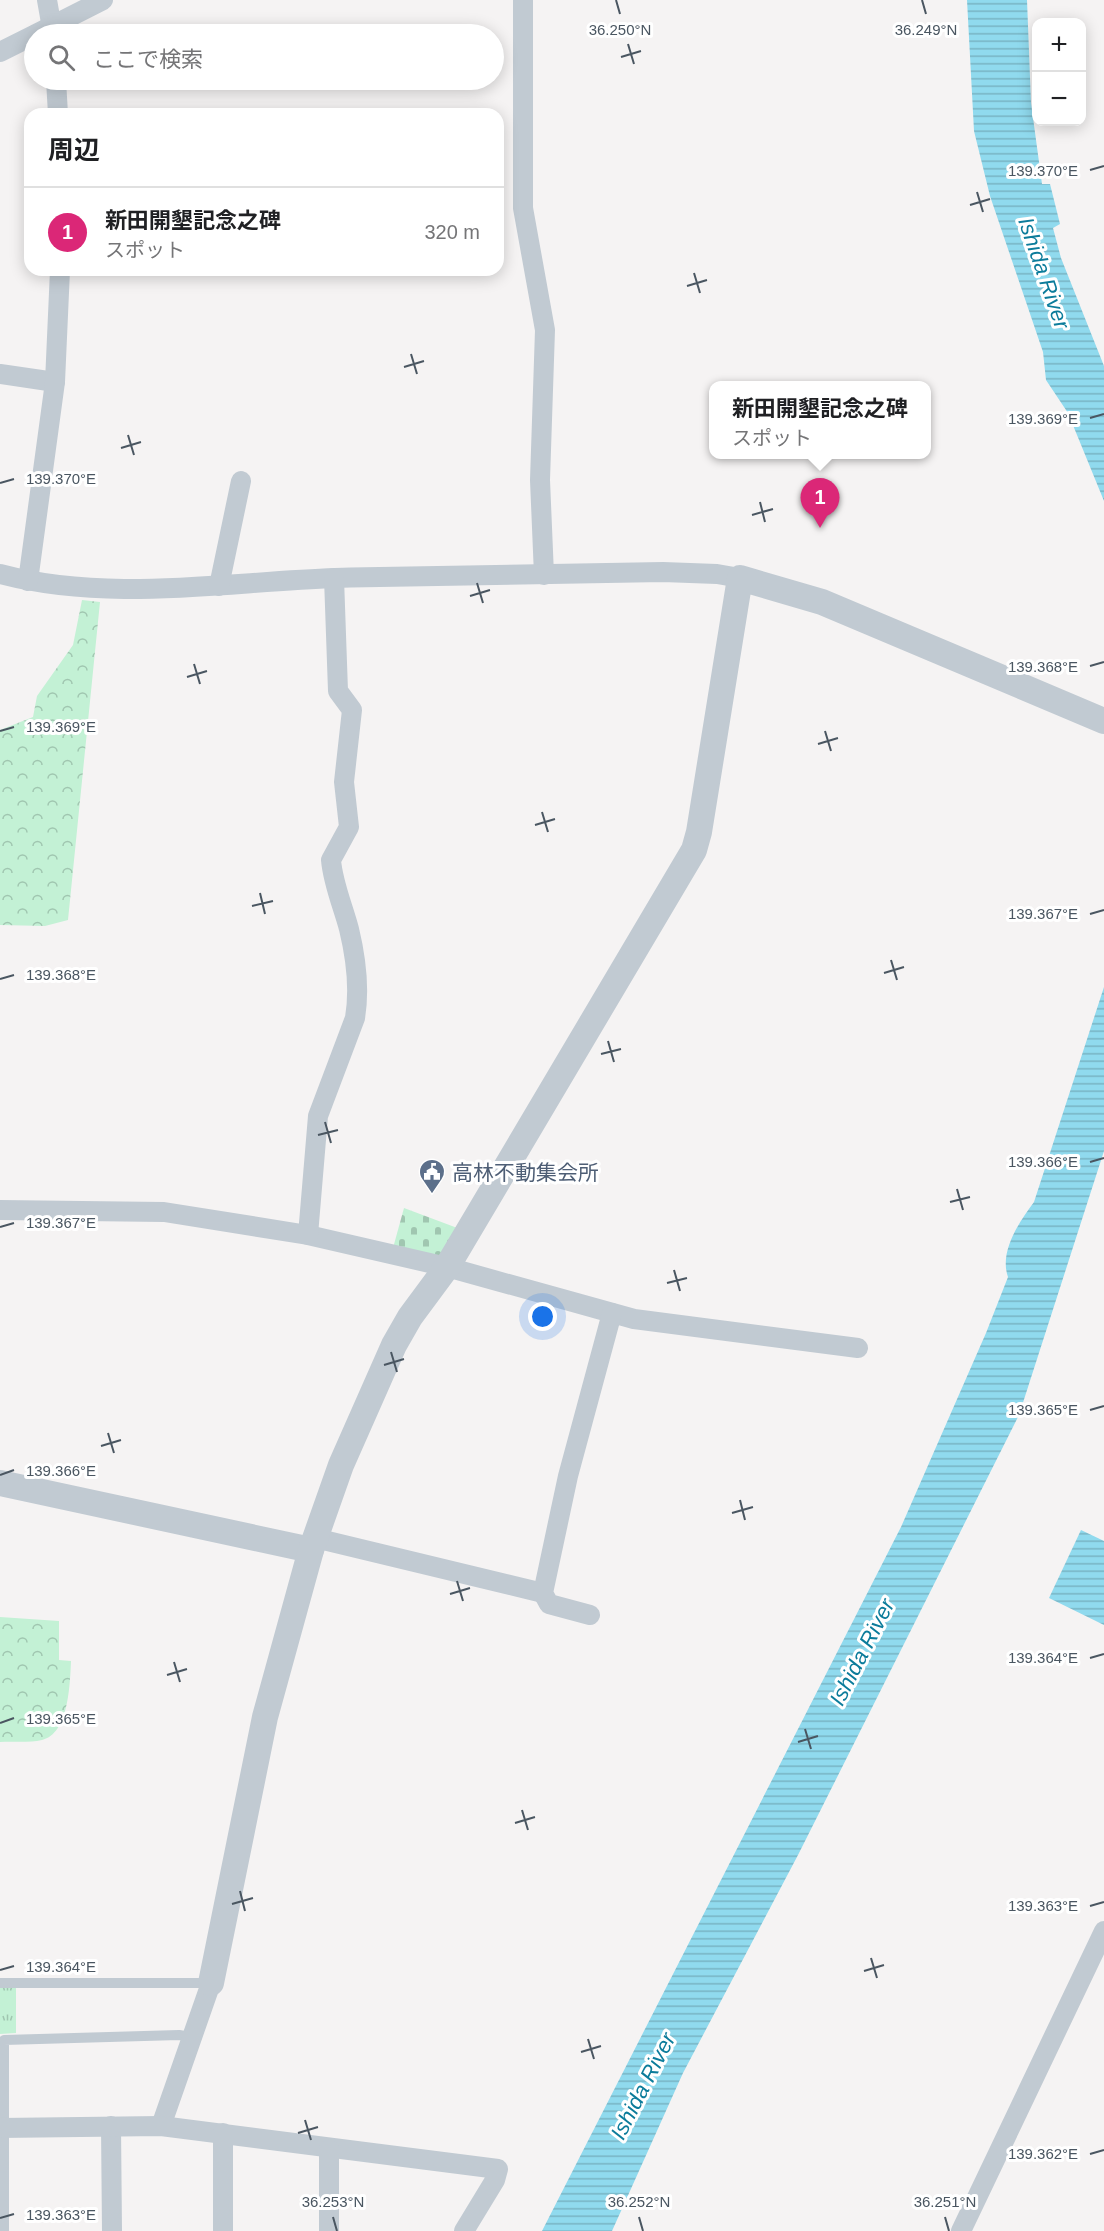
<!DOCTYPE html>
<html lang="ja">
<head>
<meta charset="utf-8">
<style>
  :root { --surface:#fff; --page:#f6f6f6; --text:#202124; --muted:#757577; --line:#e0e0e0; --accent:#db2777 }
  body { margin:0; font-family:Arial,"Noto Sans JP",sans-serif; background:var(--page); color:var(--text) }
  .controls { position:absolute; right:18px; top:18px; display:grid; overflow:hidden; border-radius:12px; box-shadow:0 3px 15px #0003 }
  .controls button { width:54px; height:54px; display:grid; place-items:center; padding:0; border:0; border-bottom:2px solid var(--line); background:var(--surface); color:var(--text); font:30px sans-serif }
  .you { position:absolute; left:543px; top:1317px; width:21px; height:21px; margin:-15px; border:4px solid #fff; border-radius:50%; background:#1a73e8; box-shadow:0 0 0 9px #1a73e833 }
  .badge { display:grid; place-items:center; width:39px; height:39px; border-radius:50%; background:var(--accent); color:#fff; font-size:20px; font-weight:700 }
  .pin { position:absolute; translate:-50% -50px; filter:drop-shadow(0 2px 3px #0008) }
  .pin::after { content:''; position:absolute; top:32px; width:21px; height:18px; background:inherit; clip-path:polygon(0 0,100% 0,50% 100%) }
  .popup { position:absolute; left:709px; top:381px; width:222px; height:78px; box-sizing:border-box; display:grid; place-content:center; border-radius:12px; background:var(--surface); filter:drop-shadow(0 2px 4px #0005); font-size:20px; white-space:nowrap; color:var(--muted) }
  .popup b { font-size:22px; color:var(--text) }
  .popup::after { content:''; position:absolute; left:50%; top:100%; margin-left:-12px; border:12px solid transparent; border-top-color:var(--surface) }
  .list { margin:0; padding:0; list-style:none }
  h2 { display:flex; justify-content:space-between; align-items:center; height:78px; margin:0; padding:0 24px; font-size:26px }
  h2 small { font-size:20px; font-weight:400; color:var(--muted) }
  .list li { display:grid; grid-template-columns:39px 1fr auto; gap:18px; align-items:center; box-sizing:border-box; height:90px; padding:0 24px; border-top:2px solid var(--line) }
  .list b { display:block; font-size:22px; white-space:nowrap }
  .list p { margin:0; font-size:20px; white-space:nowrap; color:var(--muted) }
  .list em { font-size:20px; font-style:normal; color:var(--muted) }
  .icon { flex:none; width:33px; height:33px; fill:none; stroke:currentColor; stroke-width:2; stroke-linecap:round; stroke-linejoin:round }
  .map { position:relative; flex:none; width:1104px; height:2231px; overflow:hidden }
  .search { position:absolute; background:var(--surface); box-shadow:0 3px 15px #0003; left:24px; top:24px; width:480px; height:66px; display:flex; align-items:center; gap:15px; box-sizing:border-box; padding:0 21px; border-radius:33px; color:var(--muted); font-size:22px }
  .panel { position:absolute; background:var(--surface); box-shadow:0 3px 15px #0003; left:24px; top:108px; width:480px; height:168px; border-radius:18px }
  .map>svg:first-child { display:block }
  .forest { fill:url(#forest-crowns) }
  .cemetery { fill:url(#cemetery-stones) }
  .park { fill:url(#park-tufts) }
  .water { fill:url(#water-rules) }
  .lines { fill:none; stroke-linecap:round; stroke-linejoin:round }
  .service { stroke:#c1cad2; stroke-width:10 }
  .minor { stroke:#c1cad2; stroke-width:20 }
  .tertiary { stroke:#c1cad2; stroke-width:26 }
  .ticks { fill:none; stroke:#4a5661; stroke-width:2 }
  .labels { text-anchor:middle; dominant-baseline:central; stroke-width:6; stroke-linejoin:round; paint-order:stroke }
  .service-label { font-size:21px; fill:#4e5e75; stroke:#fff; text-anchor:start }
  .water-label { font-size:22px; font-style:italic; fill:#0c7c9b; stroke:#fff }
  .ticks-label { font-size:15px; text-anchor:middle; fill:#4a5661; stroke:#fff; stroke-width:6; stroke-linejoin:round; paint-order:stroke }
</style>
</head>
<body>
<div class="map">
<svg width="1104" height="2231" viewBox="0 0 1104 2231">
  <defs>
    <pattern id="forest-crowns" width="20" height="18" patternUnits="userSpaceOnUse" patternTransform="scale(1.5)"><rect width="20" height="18" fill="#c3f1d5"/><path d="M2 6a3 3 0 1 1 6 0M12 15a3 3 0 1 1 6 0" fill="none" stroke="#a0c6b0"/></pattern>
    <pattern id="cemetery-stones" width="16" height="16" patternUnits="userSpaceOnUse" patternTransform="scale(1.5)"><rect width="16" height="16" fill="#c3f1d5"/><path d="M2 7V4a2 2 0 0 1 4 0v3zM10 15v-3a2 2 0 0 1 4 0v3z" fill="#a0c6b0"/></pattern>
    <pattern id="park-tufts" width="24" height="20" patternUnits="userSpaceOnUse" patternTransform="scale(1.5)"><rect width="24" height="20" fill="#c3f1d5"/><path d="M3 7l-1-3M5 7V3M7 7l1-3M15 17l-1-3M17 17v-4M19 17l1-3" fill="none" stroke="#a0c6b0"/></pattern>
    <pattern id="water-rules" width="6" height="5" patternUnits="userSpaceOnUse" patternTransform="scale(1.5)"><rect width="6" height="5" fill="#90daee"/><path d="M0 2.5h6" fill="none" stroke="#78b4c4"/></pattern>
  </defs>
  <rect width="100%" height="100%" fill="#f5f3f3"/>
  <g class="forest">
    <path d="M82,600l18,2 -32,318 -23,6 -45,-1v-195l33,-13 4,-21 36,-51z"/>
    <path d="M0,1617l59,4v39l12,1c-1,22 -2,73 -29,79 -13,3 -29,1 -42,2z"/>
  </g>
  <path class="cemetery" d="M404,1208l56,21 -20,30 -47,-11z"/>
  <path class="park" d="M0,1988h16v45l-16,1z"/>
  <g class="water">
    <path d="M967,0h60l4,103 11,81h8l10,40 -7,4 8,30 43,108v135l-36,-88 -22,-33 -3,-28 -53,-156 -16,-65z"/>
    <path d="M1104,987v164l-85,264 -221,440 -115,218 -71,158h-70l359,-704 85,-194 22,-56c-9,-25 11,-55 26,-75z"/>
    <path d="M1081,1530l23,11v84l-55,-27z"/>
  </g>
  <g class="lines">
    <g class="service">
      <path d="M0,1983h211"/>
      <path d="M4,2231v-191l175,-5 12,2"/>
    </g>
    <g class="minor">
      <path d="M47,0l6,34"/>
      <path d="M523,0v208l22,122 -5,150 4,95"/>
      <path d="M36,34l67,-34"/>
      <path d="M0,52l34,-17"/>
      <path d="M56,80l2,34"/>
      <path d="M0,374l55,8"/>
      <path d="M0,574c109,29 224,8 335,4 109,-3 218,-4 328,-6l54,2 23,4"/>
      <path d="M28,581l27,-199 5,-112"/>
      <path d="M219,586l22,-105"/>
      <path d="M0,1210l164,2 144,23 139,32 187,52 224,29"/>
      <path d="M308,1235l10,-119 37,-98c5,-30 1,-60 -6,-89 -6,-23 -16,-45 -18,-69l18,-33 -5,-45 8,-72 -14,-19 -4,-113"/>
      <path d="M315,1538l228,55"/>
      <path d="M590,1615l-41,-11 -6,-11 25,-117 44,-163"/>
      <path d="M111,2126l1,105"/>
      <path d="M161,2126l50,-143"/>
      <path d="M0,2128l161,-2 337,43 -3,11 -31,51"/>
      <path d="M223,2133v98"/>
      <path d="M329,2231v-82"/>
      <path d="M961,2231l143,-300"/>
    </g>
    <g class="tertiary">
      <path d="M0,1483l311,67"/>
      <path d="M211,1983l54,-266 46,-167 30,-85 53,-120 16,-28 37,-50 247,-417 5,-18 41,-254 82,24 282,119"/>
    </g>
  </g>
  <path class="ticks" d="M616,0l4,14M922,0l4,14M628,44l6,20M621,57l20,-6M1090,170l14,-4M977,192l6,20M970,205l20,-6M694,273l6,20M687,286l20,-6M411,354l6,20M404,367l20,-6M1090,418l14,-4M128,435l6,20M121,448l20,-6M0,483l14,-4M760,502l5,20M752,515l21,-6M477,583l6,20M470,596l20,-6M194,664l6,20M1090,666l14,-4M187,677l20,-6M0,731l14,-4M825,731l6,20M818,744l20,-6M542,812l6,20M535,825l20,-6M260,893l5,21M252,906l21,-5M1090,914l14,-4M891,960l6,20M884,973l20,-6M0,979l14,-4M608,1041l6,21M601,1054l20,-5M325,1122l6,21M318,1135l20,-5M1090,1162l14,-4M957,1189l6,21M950,1202l20,-5M0,1227l14,-4M674,1270l6,21M667,1283l20,-5M391,1352l6,20M384,1365l20,-6M1090,1410l14,-4M108,1433l6,20M101,1446l20,-6M0,1475l14,-5M740,1500l5,20M732,1513l21,-6M457,1581l6,20M450,1594l20,-6M1090,1658l14,-4M174,1662l6,20M167,1675l20,-6M0,1723l14,-5M805,1729l6,20M798,1742l20,-6M522,1810l6,20M515,1823l20,-6M240,1891l5,20M232,1904l21,-6M1090,1906l14,-4M871,1958l6,20M0,1970l14,-4M864,1971l20,-6M588,2039l6,20M581,2052l20,-6M305,2120l6,20M298,2133l20,-6M1090,2154l14,-4M333,2217l4,14M639,2217l4,14M945,2217l4,14M0,2218l14,-4"/>
  <defs>
    <symbol id="civic-pin" viewBox="-11 -11 22 30"><path d="M0 17L-7.5 6A9.5 9.5 0 1 1 7.5 6Z" fill="#5c6f8a" stroke="#fff"/><path d="M-.6-6.5H3V-4.5H.6V-3L4-1V1h2V6H-6V1h2V-1L-.6-3ZM-1.2 2.5V6h2.4V2.5Z" fill="#fff"/></symbol>
  </defs>
  <g fill-rule="evenodd">
    <use href="#civic-pin" x="417" y="1157" width="30" height="40"/>
  </g>
  <g class="labels">
    <g class="service-label">
      <text x="452" y="1172">高林不動集会所</text>
    </g>
    <g class="water-label">
      <text transform="translate(1044 273) rotate(71)">Ishida River</text>
      <text transform="translate(862 1652) rotate(-63)">Ishida River</text>
      <text transform="translate(643 2086) rotate(-63)">Ishida River</text>
    </g>
  </g>
  <g class="ticks-label">
    <text x="620" y="35">36.250°N</text>
    <text x="926" y="35">36.249°N</text>
    <text x="1043" y="176">139.370°E</text>
    <text x="1043" y="424">139.369°E</text>
    <text x="61" y="484">139.370°E</text>
    <text x="1043" y="672">139.368°E</text>
    <text x="61" y="732">139.369°E</text>
    <text x="1043" y="919">139.367°E</text>
    <text x="61" y="980">139.368°E</text>
    <text x="1043" y="1167">139.366°E</text>
    <text x="61" y="1228">139.367°E</text>
    <text x="1043" y="1415">139.365°E</text>
    <text x="61" y="1476">139.366°E</text>
    <text x="1043" y="1663">139.364°E</text>
    <text x="61" y="1724">139.365°E</text>
    <text x="1043" y="1911">139.363°E</text>
    <text x="61" y="1972">139.364°E</text>
    <text x="1043" y="2159">139.362°E</text>
    <text x="333" y="2207">36.253°N</text>
    <text x="639" y="2207">36.252°N</text>
    <text x="945" y="2207">36.251°N</text>
    <text x="61" y="2220">139.363°E</text>
  </g>
</svg>
<div class="controls">
<button>+</button>
<button>−</button>
</div>
<div class="you"></div>
<div class="pin badge" style="left:820px;top:528px">1</div>
<div class="popup"><b>新田開墾記念之碑</b>スポット</div>
<div class="search"><svg class="icon" aria-label="search" viewBox="0 0 24 24"><circle cx="10" cy="10" r="6"/><path d="M15 15l6 6"/></svg>ここで検索</div>
<section class="panel">
<h2>周辺<small></small></h2>
<ul class="list">
<li><span class="badge">1</span><div><b>新田開墾記念之碑</b><p>スポット</p></div><em>320 m</em></li>
</ul>
</section>
</div>
</body>
</html>
